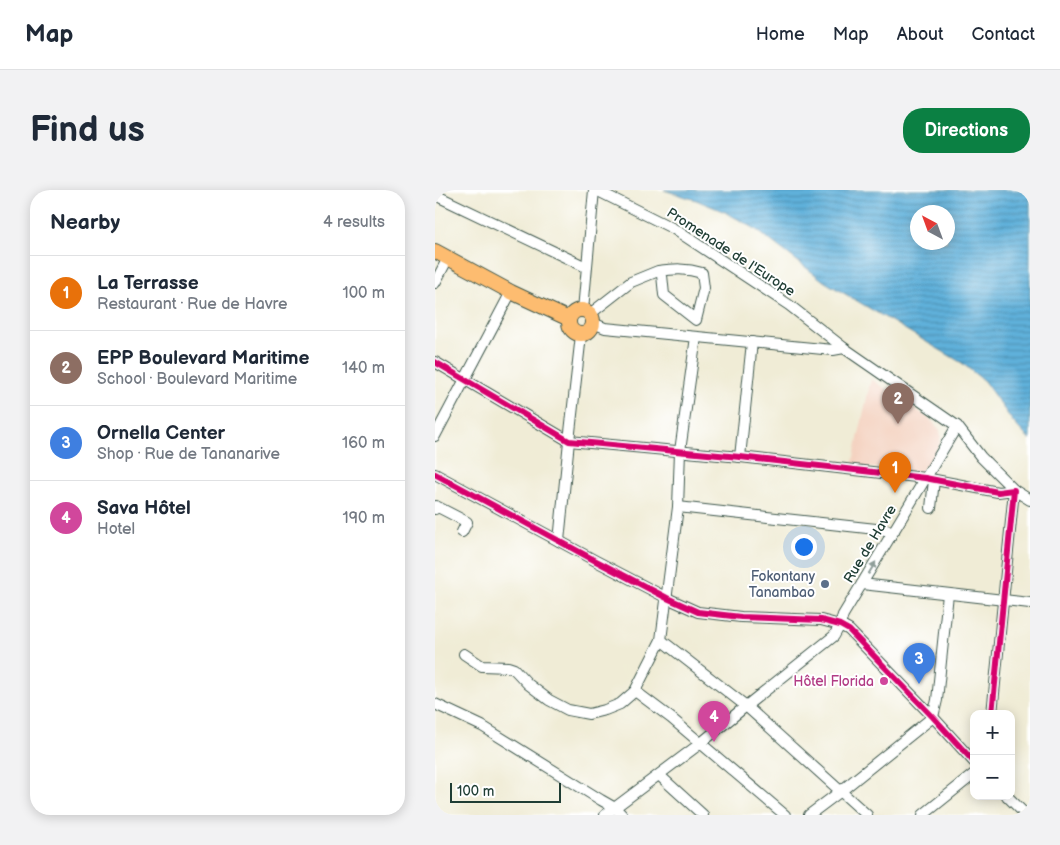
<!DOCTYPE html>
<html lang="en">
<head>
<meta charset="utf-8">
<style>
  :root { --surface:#fff; --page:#f2f2f3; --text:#1f2937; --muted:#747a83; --line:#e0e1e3; --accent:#0b8043 }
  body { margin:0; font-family:"Balsamiq Sans",sans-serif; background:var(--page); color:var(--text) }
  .controls { position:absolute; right:15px; bottom:15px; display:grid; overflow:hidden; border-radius:10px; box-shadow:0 2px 12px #0003 }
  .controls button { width:45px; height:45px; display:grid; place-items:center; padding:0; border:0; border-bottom:1px solid var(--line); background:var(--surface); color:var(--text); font:25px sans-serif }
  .compass { position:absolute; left:475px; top:15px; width:45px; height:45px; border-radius:50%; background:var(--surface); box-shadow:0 2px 12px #0003; rotate:319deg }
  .scale { position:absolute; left:15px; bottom:12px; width:111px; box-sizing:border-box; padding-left:5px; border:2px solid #1f3d34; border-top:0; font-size:14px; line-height:18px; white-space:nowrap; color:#1f3d34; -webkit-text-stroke:4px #fff; paint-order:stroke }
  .you { position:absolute; left:368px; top:356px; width:18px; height:18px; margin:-12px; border:4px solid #fff; border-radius:50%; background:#1a73e8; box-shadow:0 0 0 8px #1a73e833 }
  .badge { display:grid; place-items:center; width:32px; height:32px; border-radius:50%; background:var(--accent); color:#fff; font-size:16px; font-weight:700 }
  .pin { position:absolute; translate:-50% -41px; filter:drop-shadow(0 1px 2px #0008) }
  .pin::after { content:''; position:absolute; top:26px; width:18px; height:15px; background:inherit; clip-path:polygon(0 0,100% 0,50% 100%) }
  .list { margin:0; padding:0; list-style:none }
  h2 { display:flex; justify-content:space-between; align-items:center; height:65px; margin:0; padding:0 20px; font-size:21px }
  h2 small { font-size:16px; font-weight:400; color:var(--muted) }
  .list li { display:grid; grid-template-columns:32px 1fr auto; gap:15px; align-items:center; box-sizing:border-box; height:75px; padding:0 20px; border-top:1px solid var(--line) }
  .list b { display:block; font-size:19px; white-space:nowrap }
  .list p { margin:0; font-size:16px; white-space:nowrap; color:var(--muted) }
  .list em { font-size:16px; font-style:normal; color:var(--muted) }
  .map { position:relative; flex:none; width:595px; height:625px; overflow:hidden; border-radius:20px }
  header { display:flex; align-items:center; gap:30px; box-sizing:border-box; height:70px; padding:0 25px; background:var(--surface); border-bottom:1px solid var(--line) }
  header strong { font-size:24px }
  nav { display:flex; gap:28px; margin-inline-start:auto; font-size:18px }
  .intro { display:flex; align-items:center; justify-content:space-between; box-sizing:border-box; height:120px; padding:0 30px }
  h1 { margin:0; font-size:35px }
  .button { padding:12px 22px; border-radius:20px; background:var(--accent); color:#fff; font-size:18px; font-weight:700 }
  main { display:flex; gap:30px; padding:0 30px }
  aside { flex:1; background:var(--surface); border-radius:20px; box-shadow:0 2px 12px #0003 }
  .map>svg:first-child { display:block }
  .built { fill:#f4d3c1 }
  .water { fill:url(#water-rules); stroke:#3f7687; fill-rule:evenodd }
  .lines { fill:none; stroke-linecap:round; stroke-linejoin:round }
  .minor-casing { stroke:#3e574c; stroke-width:12 }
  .major-casing { stroke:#3e574c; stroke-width:16 }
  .minor { stroke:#fff; stroke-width:10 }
  .major { stroke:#fdbc6f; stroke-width:14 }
  .cycleway-casing { stroke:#fff; stroke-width:9 }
  .cycleway { stroke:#d6006c; stroke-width:6 }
  .oneway { fill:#8f9e9a }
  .service-dot { fill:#5c6f8a; stroke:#fff; stroke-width:2 }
  .hotel-dot { fill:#d1479c; stroke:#fff; stroke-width:2 }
  .labels { text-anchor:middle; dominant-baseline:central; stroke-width:4; stroke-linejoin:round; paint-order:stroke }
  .street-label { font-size:14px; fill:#1f3d34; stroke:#fff }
  .service-label { font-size:14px; fill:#4e5e75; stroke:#fff; text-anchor:end }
  .hotel-label { font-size:14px; fill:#b23c85; stroke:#fff; text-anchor:end }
</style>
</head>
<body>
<header>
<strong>Map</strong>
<nav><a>Home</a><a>Map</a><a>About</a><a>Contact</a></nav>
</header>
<div class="intro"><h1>Find us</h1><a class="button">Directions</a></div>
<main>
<aside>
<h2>Nearby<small>4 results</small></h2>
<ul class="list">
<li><span class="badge" style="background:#e8710a">1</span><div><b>La Terrasse</b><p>Restaurant · Rue de Havre</p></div><em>100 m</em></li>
<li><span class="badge" style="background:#8d6e63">2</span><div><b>EPP Boulevard Maritime</b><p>School · Boulevard Maritime</p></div><em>140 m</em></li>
<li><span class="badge" style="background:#3f7fe0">3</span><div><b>Ornella Center</b><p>Shop · Rue de Tananarive</p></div><em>160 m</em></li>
<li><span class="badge" style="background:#d1479c">4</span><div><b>Sava Hôtel</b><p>Hotel</p></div><em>190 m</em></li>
</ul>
</aside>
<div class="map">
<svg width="595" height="625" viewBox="0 0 595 625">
  <defs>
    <pattern id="water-rules" width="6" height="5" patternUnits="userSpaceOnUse" patternTransform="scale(1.25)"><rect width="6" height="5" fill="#5fb0da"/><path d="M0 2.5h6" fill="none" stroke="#4e90b2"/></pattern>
  </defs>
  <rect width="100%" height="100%" fill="#fff"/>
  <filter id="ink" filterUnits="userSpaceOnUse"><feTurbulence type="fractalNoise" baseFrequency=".02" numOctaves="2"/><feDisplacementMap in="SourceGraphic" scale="10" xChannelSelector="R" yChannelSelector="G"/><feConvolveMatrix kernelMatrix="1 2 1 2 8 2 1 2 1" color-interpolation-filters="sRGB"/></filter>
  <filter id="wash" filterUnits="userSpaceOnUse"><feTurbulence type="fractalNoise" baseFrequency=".0096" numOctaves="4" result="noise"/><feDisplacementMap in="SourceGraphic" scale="20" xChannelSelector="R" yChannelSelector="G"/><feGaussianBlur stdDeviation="1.12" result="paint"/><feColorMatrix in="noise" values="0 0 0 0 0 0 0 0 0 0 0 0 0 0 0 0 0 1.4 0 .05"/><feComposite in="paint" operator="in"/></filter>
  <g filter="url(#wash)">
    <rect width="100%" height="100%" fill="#f0ecd6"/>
    <path class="built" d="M436,189l59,40 10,11 1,6 -2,9 -8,15 -11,12 -68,-6z"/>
    <path class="water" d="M229,0h366v250l-16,-17 -30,-42 -22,-18 -137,-81 -71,-54 -29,-16 -29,-12zM482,22h30v30h-30z"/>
  </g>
  <g filter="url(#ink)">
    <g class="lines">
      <defs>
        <g id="minor">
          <path d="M161,0l78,39 115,76 55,43 113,78 24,31 33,33 16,10"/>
          <path d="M0,5l151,72"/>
          <path d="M0,93l13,-25"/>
          <path d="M148,120l11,-120"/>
          <path d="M155,124l41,-32 27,-11 4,4 2,20 32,25 8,-32 -2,-15c-16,-5 -28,-4 -44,-2"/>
          <path d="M158,133l12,5 228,22 11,-2"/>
          <path d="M0,172l134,79 171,16 185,21 73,14 16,-2 -22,224"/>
          <path d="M0,246l76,-144"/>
          <path d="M305,267l12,-115"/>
          <path d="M0,284l161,87 71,37 31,14 43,5 80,3 19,5 9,5 84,87 41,45"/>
          <path d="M243,317l216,24"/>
          <path d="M496,318l3,-28"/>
          <path d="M0,319l1,-3 31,16 -5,10"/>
          <path d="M124,351l10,-100 12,-106"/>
          <path d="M427,394l168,19"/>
          <path d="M226,450l85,66 121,109"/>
          <path d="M29,464l18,12 26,1 6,2 14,15 21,16 19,10 21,4 16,-4 15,-6 15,-13 26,-51 17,-133 2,-56 16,-114"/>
          <path d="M200,501l36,27 114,97"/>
          <path d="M0,514l47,22 119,74 14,8 7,7"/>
          <path d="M224,585l44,40"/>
          <path d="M572,606l19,19"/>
          <path d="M170,625l96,-72 45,-37 88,-70 6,-11 3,-10 114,-189"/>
          <path d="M374,625l32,-24 92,-74 4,-17 11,-106"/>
          <path d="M488,625l51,-41"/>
        </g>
        <g id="major">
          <path d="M0,61l76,41 58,27"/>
          <circle cx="146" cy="132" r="12"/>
        </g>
      </defs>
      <use href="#minor" class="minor-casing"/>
      <use href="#major" class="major-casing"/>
      <use href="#minor" class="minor"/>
      <use href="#major" class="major"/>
      <defs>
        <g id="cycleway">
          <path d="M0,172l134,79 171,16 185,21 73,14 16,-2 -22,224"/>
          <path d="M0,284l161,87 71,37 31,14 43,5 80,3 19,5 9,5 84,87 41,45"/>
        </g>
      </defs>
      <use href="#cycleway" class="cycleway-casing"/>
      <use href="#cycleway" class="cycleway"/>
    </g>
    <defs><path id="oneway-solid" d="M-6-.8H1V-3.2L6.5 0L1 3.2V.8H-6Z" transform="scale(1.25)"/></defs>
    <use class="oneway" href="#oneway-solid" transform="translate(437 378) rotate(-59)"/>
  </g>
  <circle class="service-dot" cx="390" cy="394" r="5"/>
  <circle class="hotel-dot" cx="449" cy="491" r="5"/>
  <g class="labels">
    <g class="street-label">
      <text transform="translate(296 62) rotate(33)">Promenade de l'Europe</text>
      <text transform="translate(435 354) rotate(-59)">Rue de Havre</text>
    </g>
    <g class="service-label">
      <text x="380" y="386">Fokontany<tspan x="380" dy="16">Tanambao</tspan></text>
    </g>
    <g class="hotel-label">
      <text x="439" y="491">Hôtel Florida</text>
    </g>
  </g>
</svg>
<div class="controls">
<button>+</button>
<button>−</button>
</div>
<svg class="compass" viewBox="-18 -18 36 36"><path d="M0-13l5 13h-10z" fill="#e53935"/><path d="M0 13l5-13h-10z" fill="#747a83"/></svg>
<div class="scale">100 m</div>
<div class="you"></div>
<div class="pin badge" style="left:460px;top:303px;background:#e8710a">1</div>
<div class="pin badge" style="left:463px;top:234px;background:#8d6e63">2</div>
<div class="pin badge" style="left:484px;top:494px;background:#3f7fe0">3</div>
<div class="pin badge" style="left:279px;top:552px;background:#d1479c">4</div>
</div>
</main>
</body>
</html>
